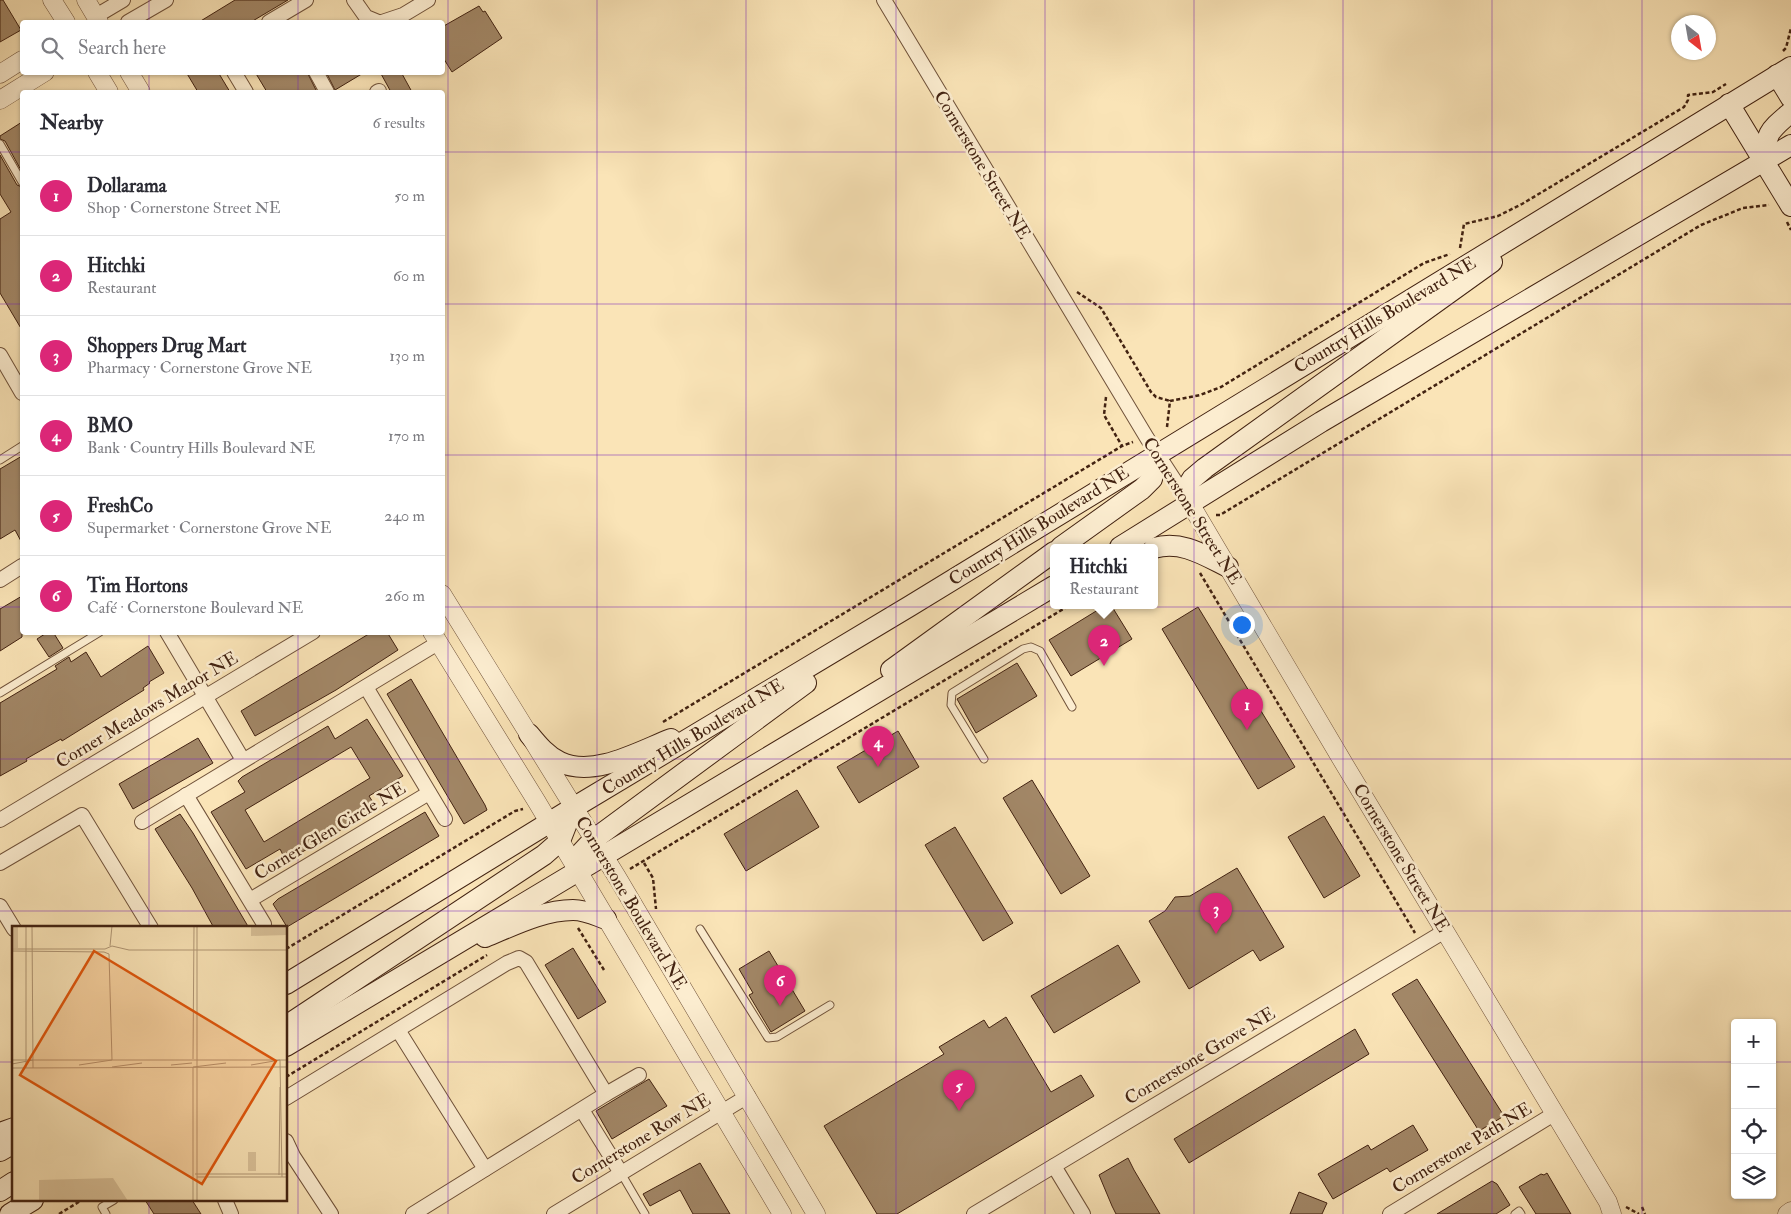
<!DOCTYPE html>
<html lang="en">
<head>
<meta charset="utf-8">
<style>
  :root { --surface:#fff; --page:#f2f2f3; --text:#2b2b33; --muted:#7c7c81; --line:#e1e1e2; --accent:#db2777 }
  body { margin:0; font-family:"IM FELL Double Pica",serif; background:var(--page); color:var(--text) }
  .controls { position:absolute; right:15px; bottom:15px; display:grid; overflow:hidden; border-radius:5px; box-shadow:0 1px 4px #0004 }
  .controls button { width:45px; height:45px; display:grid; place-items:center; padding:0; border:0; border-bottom:1px solid var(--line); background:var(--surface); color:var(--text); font:25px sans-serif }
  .compass { position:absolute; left:1671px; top:15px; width:45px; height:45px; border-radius:50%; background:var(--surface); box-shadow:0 1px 4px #0004; rotate:149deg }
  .you { position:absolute; left:1241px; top:624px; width:18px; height:18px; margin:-12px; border:4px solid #fff; border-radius:50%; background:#1a73e8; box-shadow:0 0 0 8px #1a73e833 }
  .badge { display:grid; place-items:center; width:32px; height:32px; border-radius:50%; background:var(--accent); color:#fff; font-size:16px; font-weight:700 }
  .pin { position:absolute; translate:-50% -41px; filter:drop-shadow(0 1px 2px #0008) }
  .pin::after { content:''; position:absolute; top:26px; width:18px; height:15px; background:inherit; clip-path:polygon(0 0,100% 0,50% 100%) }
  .popup { position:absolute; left:1050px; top:544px; width:108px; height:65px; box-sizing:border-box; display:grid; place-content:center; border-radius:5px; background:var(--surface); filter:drop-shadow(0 1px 4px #0005); font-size:16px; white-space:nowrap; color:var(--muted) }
  .popup b { font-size:19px; color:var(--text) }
  .popup::after { content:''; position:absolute; left:50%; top:100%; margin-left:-10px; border:10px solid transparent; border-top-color:var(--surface) }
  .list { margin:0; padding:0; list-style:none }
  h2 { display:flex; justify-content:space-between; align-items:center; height:65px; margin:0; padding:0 20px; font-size:21px }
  h2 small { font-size:16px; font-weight:400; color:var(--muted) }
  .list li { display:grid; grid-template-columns:32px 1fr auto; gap:15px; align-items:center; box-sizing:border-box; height:80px; padding:0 20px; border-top:1px solid var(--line) }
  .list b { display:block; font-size:19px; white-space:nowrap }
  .list p { margin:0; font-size:16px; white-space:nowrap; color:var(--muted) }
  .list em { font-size:16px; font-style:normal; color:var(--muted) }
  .icon { flex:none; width:28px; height:28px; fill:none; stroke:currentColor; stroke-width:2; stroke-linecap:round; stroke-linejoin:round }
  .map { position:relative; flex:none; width:1791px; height:1214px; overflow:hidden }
  .search { position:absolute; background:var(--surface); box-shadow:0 1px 4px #0004; left:20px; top:20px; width:425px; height:55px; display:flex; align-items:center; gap:12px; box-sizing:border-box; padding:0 18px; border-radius:5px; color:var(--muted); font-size:19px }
  .panel { position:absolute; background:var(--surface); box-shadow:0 1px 4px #0004; left:20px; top:90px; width:425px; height:545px; border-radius:5px }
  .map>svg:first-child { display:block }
  .building { fill:#a28767; stroke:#422211; fill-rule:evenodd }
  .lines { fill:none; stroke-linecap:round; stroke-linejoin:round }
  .service-casing { stroke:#70523a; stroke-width:9 }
  .minor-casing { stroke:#70523a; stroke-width:16 }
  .tertiary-casing { stroke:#70523a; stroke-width:19 }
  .secondary-casing { stroke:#422211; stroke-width:22 }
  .path { stroke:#422211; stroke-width:2.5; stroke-dasharray:4 2.5; stroke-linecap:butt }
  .service { stroke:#fcedd0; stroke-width:7 }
  .minor { stroke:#fcedd0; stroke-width:14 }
  .tertiary { stroke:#fcedd0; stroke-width:18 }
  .secondary { stroke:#fcedd0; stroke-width:20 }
  .grid { fill:none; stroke:#7b2cbf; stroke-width:1; stroke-opacity:0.55 }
  .labels { text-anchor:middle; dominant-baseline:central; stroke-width:5; stroke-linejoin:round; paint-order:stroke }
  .street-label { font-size:18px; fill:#422211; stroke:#fcedd0 }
  .inset-road { fill:none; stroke:#b09675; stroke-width:1 }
  .view { fill:#e0560c; fill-opacity:0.15; stroke:#e0560c; stroke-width:2.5 }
  .inset-edge { fill:none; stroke:#422211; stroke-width:2.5 }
</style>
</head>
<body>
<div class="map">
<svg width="1791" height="1214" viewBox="0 0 1791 1214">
  <rect width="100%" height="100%" fill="#fae4b7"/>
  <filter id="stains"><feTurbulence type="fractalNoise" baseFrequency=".004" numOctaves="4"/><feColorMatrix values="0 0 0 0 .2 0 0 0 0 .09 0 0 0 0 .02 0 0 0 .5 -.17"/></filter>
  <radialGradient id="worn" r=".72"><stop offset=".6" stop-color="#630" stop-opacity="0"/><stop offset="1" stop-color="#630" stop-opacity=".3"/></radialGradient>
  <g class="building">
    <path d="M0,0h3l18,30 -21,12z"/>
    <path d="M235,0h53l-37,22h-52z"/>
    <path d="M479,6l4,6 2,-1 17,27 -50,34 -10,-16v-29z"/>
    <path d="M186,72h32l12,20h-32z"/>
    <path d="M255,72h52l10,20h-50z"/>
    <path d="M326,72h39l-30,18z"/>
    <path d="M380,72h21l11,20h-21z"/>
    <path d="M22,122v50l-17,-31 -5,-2v-3z"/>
    <path d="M0,155l17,30 5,2v143l-22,-37v-74l11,-7 -11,-18z"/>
    <path d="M22,456v87l-7,-13 -15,9v-70z"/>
    <path d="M22,596v41l-22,14v-42z"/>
    <path d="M1106,605h5l21,34 -61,37 -22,-36z"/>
    <path d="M1198,607l97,160 -37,22 -96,-160z"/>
    <path d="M48,632h5l10,16 -14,9 -12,-18z"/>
    <path d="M372,632h15l11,18 -62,40 -81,46 -14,-25z"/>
    <path d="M148,646l16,27 -15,9 1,1 -7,5 1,2 -82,51 -1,-2 -35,20 1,2 -27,15v-73l57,-34 -2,-3 14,-9 2,5 15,-10 15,25z"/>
    <path d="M1017,663l20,33 -61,37 -19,-34z"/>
    <path d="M411,679l74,126 2,5 -23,14 -77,-130z"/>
    <path d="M367,719l36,57 -34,20 7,11 -40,26 -50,28 -6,-12 -34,20 -35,-57 34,-20 -7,-11 4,-4 66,-39 20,-12 7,13zM351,747l19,31 -106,64 -19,-32z"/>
    <path d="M898,731l21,36 -60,36 -22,-36z"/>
    <path d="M198,738l15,25 -80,46 -14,-25z"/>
    <path d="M1032,780l58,96 -29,18 -58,-96z"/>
    <path d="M797,790l22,37 -73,44 -22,-37z"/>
    <path d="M425,812l14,24 -152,91 -14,-23 5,-5z"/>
    <path d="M180,814l13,19 56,95h-35l-22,-40 -37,-59z"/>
    <path d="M1324,816l36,60 -36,22 -36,-61z"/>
    <path d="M955,827l58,96 -30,18 -58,-96z"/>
    <path d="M1237,868l47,79 -24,14 -7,-11 -64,39 -40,-68 16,-10 10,-14 15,-1z"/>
    <path d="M1118,945l22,37 -86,51 -23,-37z"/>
    <path d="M573,948l33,54 -28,17 -33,-54z"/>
    <path d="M769,951l36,60 -34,21 -22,-37 4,-2 -14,-24z"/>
    <path d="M1417,979l87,137 -25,15 -87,-137z"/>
    <path d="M1006,1017l45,75 30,-17 13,21 -197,118h-20l-53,-88 120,-72 -5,-7 45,-27 5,8z"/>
    <path d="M1355,1029l14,25 -180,109 -15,-24z"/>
    <path d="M649,1079l18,27 -55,33 -16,-28z"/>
    <path d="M1413,1125l15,25 -38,22 -3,-4 -54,31 -15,-25 50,-29 3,5z"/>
    <path d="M1128,1158l6,12 26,44h-44l-4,-8 -13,-31z"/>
    <path d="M700,1163l30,51h-37l-13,-24 -30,16 -7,-12z"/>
    <path d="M1547,1173l24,41h-35l-17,-27 22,-13 3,1z"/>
    <path d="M1492,1181l5,3 13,21 -14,9h-59z"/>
    <path d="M1299,1192l28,11 -5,11h-32z"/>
    <path d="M145,1200h47l9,14h-47z"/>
  </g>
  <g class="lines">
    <defs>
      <g id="service">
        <path d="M0,144l22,38"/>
        <path d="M0,460l22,-14"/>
        <path d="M0,693l100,-61"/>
        <path d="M984,759l-33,-54 1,-12 71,-44 8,-2 9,4 32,56"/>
        <path d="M700,929l68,109 9,-1 53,-32"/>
        <path d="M621,1173l24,41"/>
        <path d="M106,1214l-4,-7 12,-7"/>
        <path d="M1515,1214l4,-3 2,3"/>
      </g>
      <g id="minor">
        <path d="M354,0l12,17 12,5"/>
        <path d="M884,0l263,438 41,63"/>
        <path d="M96,16l27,-16"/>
        <path d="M128,22l38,-22"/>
        <path d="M269,22l37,-22"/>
        <path d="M382,22l21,-7 25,-15"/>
        <path d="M234,72l12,20"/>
        <path d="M316,72l11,20"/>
        <path d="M377,92l2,-1"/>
        <path d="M0,355l22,38"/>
        <path d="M0,580l22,-14"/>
        <path d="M167,632l76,128"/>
        <path d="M366,687l79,132"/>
        <path d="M186,795l78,129"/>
        <path d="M0,820l313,-188"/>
        <path d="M142,822l296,-179"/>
        <path d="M0,863l82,-48 69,113"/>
        <path d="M250,900l179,-107"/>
        <path d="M0,906l14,23"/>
        <path d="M398,1030l87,139"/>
        <path d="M606,1094l33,-19"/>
        <path d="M286,1098l221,-135 12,-5 7,4 80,132 -193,120"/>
        <path d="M582,1110l39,63"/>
        <path d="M286,1141l7,15 38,58"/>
        <path d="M1054,1166l29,48"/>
        <path d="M225,1200l6,14"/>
        <path d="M554,1214l194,-118"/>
        <path d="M974,1214l471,-283"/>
        <path d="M1390,1214l164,-100"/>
      </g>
      <g id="tertiary">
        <path d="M52,0l14,22"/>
        <path d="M86,0l13,22"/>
        <path d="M97,72l12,20"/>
        <path d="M129,72l12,20"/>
        <path d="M0,74l22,-14"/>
        <path d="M0,100l45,-28"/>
        <path d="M1191,505l155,262 262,435 4,12"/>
        <path d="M442,594l175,283 199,337"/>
        <path d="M432,632l105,170 245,412"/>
        <path d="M1787,1214l4,-3"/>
      </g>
      <g id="secondary">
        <path d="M1777,75l14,23"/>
        <path d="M1729,104l62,102"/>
        <path d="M1764,162c2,-30 5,-31 27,-50"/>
        <path d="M1191,505l-4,-18 5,-8 13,-11 287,-206"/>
        <path d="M1061,547l81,-58 10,-10 5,-25"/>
        <path d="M1120,547l201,-125 470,-277"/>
        <path d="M1154,548c27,-8 50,7 74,19"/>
        <path d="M891,670l163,-118"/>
        <path d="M529,734c9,11 18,22 31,28 34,16 80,-11 111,-23"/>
        <path d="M578,870v-14l15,-16 213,-157"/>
        <path d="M485,937c27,-11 58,-27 88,-27 12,0 22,5 33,9"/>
        <path d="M286,984l287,-176 337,-202 881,-539"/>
        <path d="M286,1026l258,-171 16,-14 13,-33"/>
        <path d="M286,1046l768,-460"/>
        <path d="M0,1133l14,-5"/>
        <path d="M0,1151l14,-8"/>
        <path d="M0,1191l14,-9"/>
        <path d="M10,1214l23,-14"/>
      </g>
    </defs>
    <use href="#service" class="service-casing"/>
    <use href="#minor" class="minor-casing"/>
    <use href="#tertiary" class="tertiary-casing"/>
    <use href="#secondary" class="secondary-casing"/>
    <g class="path">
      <path d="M1783,51l3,-3 5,-20"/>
      <path d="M1787,222l4,8"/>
      <path d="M1460,248l4,-24 34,-8 24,-12 162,-97 4,-7v-5l25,-3 13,-8"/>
      <path d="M1077,292l24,16 50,84 5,5 14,4"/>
      <path d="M1106,397l-2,18 18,31"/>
      <path d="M1167,427l3,-26 30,-6 21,-8 203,-124 26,-9"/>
      <path d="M1216,515h4l481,-290 42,-17 26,-3"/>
      <path d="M1200,573l215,360"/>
      <path d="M663,722l459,-276 11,-4"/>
      <path d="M644,863l9,15 3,31"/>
      <path d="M630,869l440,-264"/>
      <path d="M578,928l26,42"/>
      <path d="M286,949l229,-138 8,-2"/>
      <path d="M286,1077l201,-122"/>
      <path d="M1626,1207l13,7"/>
      <path d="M1642,1207l3,7"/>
      <path d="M59,1214l23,-14"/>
    </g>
    <use href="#service" class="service"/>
    <use href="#minor" class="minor"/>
    <use href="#tertiary" class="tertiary"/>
    <use href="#secondary" class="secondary"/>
  </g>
  <path class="grid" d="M149,0v22M298,0v22M448,0v1214M597,0v1214M746,0v1214M896,0v1214M1045,0v1214M1194,0v1214M1343,0v1214M1492,0v1214M1642,0v1214M149,72v20M298,72v20M0,152h22M442,152h1349M0,304h22M442,304h1349M0,455h22M442,455h1349M0,607h22M442,607h1349M149,632v296M298,632v582M0,759h1791M0,911h1791M0,1062h14M286,1062h1449M1772,1062h19M149,1200v14"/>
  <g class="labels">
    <g class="street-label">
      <text transform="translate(982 165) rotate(59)">Cornerstone Street NE</text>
      <text transform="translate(1385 315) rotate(-31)">Country Hills Boulevard NE</text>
      <text transform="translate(1192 511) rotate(58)">Cornerstone Street NE</text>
      <text transform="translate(1039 526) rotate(-32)">Country Hills Boulevard NE</text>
      <text transform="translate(147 710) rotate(-31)">Corner Meadows Manor NE</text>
      <text transform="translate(693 737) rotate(-31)">Country Hills Boulevard NE</text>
      <text transform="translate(330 831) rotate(-31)">Corner Glen Circle NE</text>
      <text transform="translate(1401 858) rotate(59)">Cornerstone Street NE</text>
      <text transform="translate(631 903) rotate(59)">Cornerstone Boulevard NE</text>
      <text transform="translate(1200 1056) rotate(-31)">Cornerstone Grove NE</text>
      <text transform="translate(641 1139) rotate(-31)">Cornerstone Row NE</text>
      <text transform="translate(1462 1148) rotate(-31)">Cornerstone Path NE</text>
    </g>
  </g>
  <g transform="translate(12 926)">
    <rect width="275" height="275" fill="#fae4b7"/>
    <path d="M0,0h6v22h-6zM239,0h36v9l-36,1zM236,226h8v19h-8zM101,252l15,23h-89v-21z" fill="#dbc39b"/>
    <path class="inset-road" d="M14,0v142M20,0l1,142M98,20l2,-20M0,23h93l7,-3 17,4h158M0,25l92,1 5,2 3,106M181,133l1,-133M0,134h275M268,134l2,117M0,138l21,-4M67,139l33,-5M159,139l21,-2M239,139l29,-5M100,141l30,-4M181,141v134M181,141l33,-4M0,142l275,-1M183,248h92M267,249l1,-88M185,251h90M185,275v-275"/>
    <path class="view" d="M82,25l182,110 -74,123 -182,-109z"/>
    <rect width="275" height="275" class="inset-edge"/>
  </g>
  <rect width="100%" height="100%" filter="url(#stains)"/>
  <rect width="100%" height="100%" fill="url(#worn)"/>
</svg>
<div class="controls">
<button>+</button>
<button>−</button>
<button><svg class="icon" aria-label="locate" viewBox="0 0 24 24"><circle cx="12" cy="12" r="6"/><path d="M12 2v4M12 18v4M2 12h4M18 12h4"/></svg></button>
<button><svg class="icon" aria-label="layers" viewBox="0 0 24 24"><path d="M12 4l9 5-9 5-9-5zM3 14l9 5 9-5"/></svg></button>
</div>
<svg class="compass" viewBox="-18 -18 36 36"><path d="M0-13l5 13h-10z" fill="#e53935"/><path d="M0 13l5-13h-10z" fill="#7c7c81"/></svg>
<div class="you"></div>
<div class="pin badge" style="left:1247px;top:730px">1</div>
<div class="pin badge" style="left:1104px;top:666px">2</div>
<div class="popup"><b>Hitchki</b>Restaurant</div>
<div class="pin badge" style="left:1216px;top:934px">3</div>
<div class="pin badge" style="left:878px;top:767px">4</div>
<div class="pin badge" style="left:959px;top:1111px">5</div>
<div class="pin badge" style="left:780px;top:1006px">6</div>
<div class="search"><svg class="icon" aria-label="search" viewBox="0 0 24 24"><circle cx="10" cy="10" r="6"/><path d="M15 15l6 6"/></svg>Search here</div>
<section class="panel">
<h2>Nearby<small>6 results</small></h2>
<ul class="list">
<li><span class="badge">1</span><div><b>Dollarama</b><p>Shop · Cornerstone Street NE</p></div><em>50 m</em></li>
<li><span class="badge">2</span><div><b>Hitchki</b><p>Restaurant</p></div><em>60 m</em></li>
<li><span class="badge">3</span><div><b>Shoppers Drug Mart</b><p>Pharmacy · Cornerstone Grove NE</p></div><em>130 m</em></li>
<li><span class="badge">4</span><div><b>BMO</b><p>Bank · Country Hills Boulevard NE</p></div><em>170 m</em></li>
<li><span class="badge">5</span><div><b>FreshCo</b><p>Supermarket · Cornerstone Grove NE</p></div><em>240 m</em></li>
<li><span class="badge">6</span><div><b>Tim Hortons</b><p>Café · Cornerstone Boulevard NE</p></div><em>260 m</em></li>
</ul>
</section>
</div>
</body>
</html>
